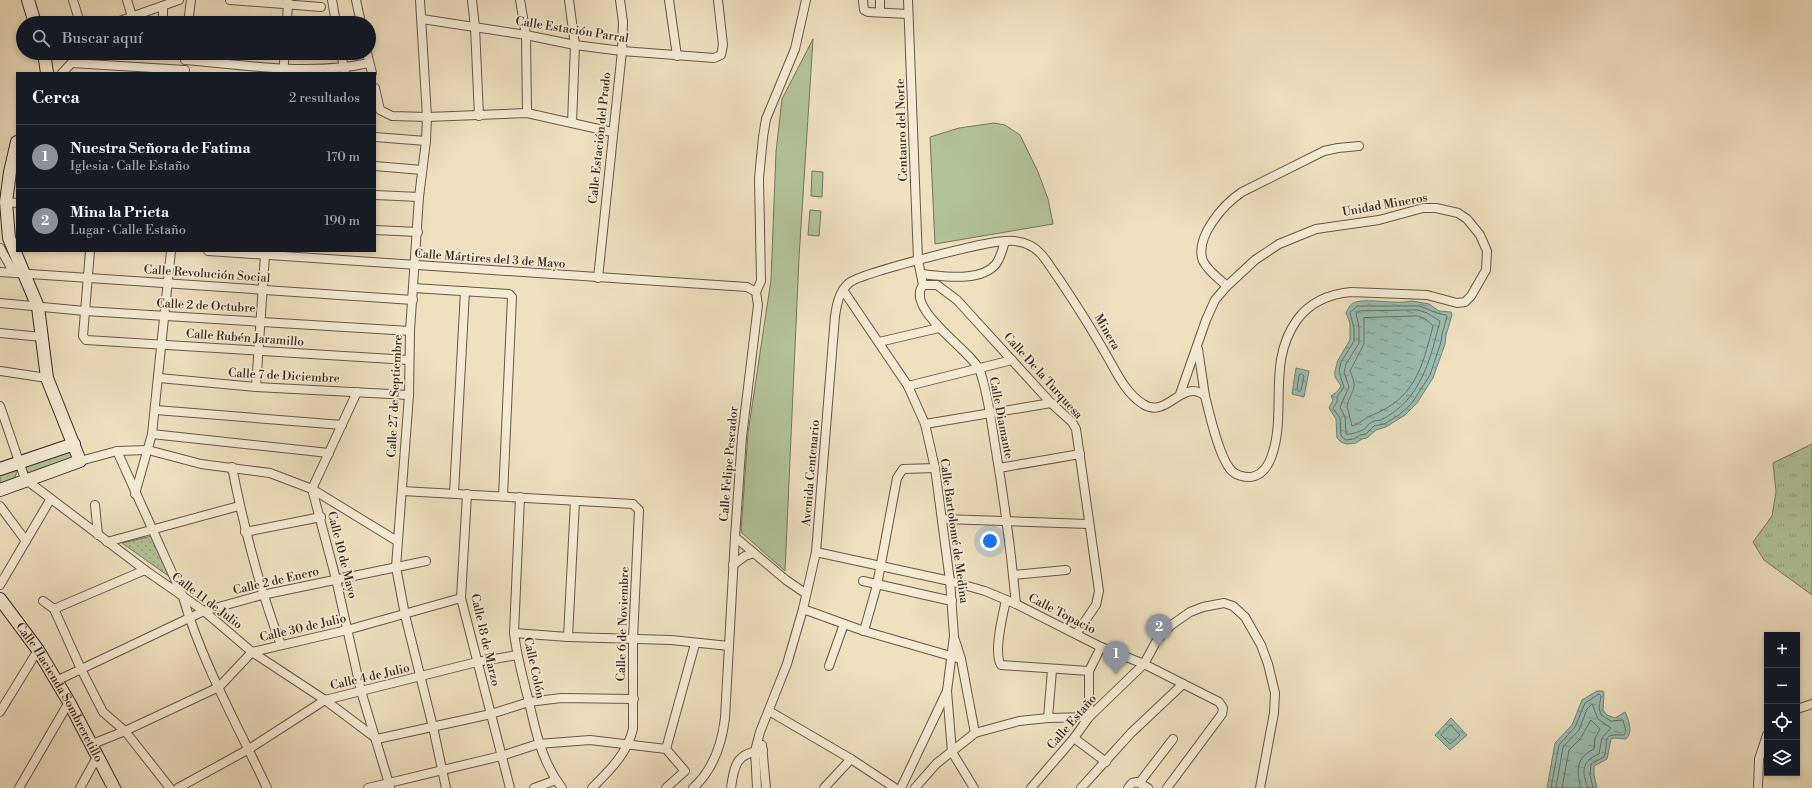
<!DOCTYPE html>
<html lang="es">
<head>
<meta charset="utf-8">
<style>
  :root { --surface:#171b24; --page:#242831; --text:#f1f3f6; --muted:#9ea1a6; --line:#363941; --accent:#8c9099 }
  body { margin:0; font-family:"Libre Bodoni",serif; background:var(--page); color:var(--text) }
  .controls { position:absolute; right:12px; bottom:12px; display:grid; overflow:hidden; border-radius:0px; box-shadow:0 2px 6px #0003 }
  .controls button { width:36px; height:36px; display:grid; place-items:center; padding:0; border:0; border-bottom:1px solid var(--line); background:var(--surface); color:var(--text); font:20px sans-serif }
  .you { position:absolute; left:990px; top:541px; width:14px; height:14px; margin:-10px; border:3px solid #fff; border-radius:50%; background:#1a73e8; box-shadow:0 0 0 6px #1a73e833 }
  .badge { display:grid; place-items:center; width:26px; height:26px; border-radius:50%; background:var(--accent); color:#fff; font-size:13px; font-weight:700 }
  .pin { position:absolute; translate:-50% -33px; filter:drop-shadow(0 1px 2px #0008) }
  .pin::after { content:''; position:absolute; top:21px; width:14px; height:12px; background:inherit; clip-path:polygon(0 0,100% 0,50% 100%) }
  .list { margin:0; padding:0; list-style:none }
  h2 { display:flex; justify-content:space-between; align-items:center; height:52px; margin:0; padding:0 16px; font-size:17px }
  h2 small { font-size:13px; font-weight:400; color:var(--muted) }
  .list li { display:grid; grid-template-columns:26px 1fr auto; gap:12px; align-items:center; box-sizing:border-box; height:64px; padding:0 16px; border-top:1px solid var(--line) }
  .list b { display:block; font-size:15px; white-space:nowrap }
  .list p { margin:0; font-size:13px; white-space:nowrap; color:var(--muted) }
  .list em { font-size:13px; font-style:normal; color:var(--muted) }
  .icon { flex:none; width:22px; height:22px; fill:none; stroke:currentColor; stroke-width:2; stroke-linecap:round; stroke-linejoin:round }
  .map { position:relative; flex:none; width:1812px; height:788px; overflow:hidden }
  .search { position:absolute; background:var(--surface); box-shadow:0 2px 6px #0003; left:16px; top:16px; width:360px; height:44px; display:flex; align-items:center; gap:10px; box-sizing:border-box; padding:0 14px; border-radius:22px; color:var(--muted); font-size:15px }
  .panel { position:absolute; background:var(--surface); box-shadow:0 2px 6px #0003; left:16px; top:72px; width:360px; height:180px; border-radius:0px }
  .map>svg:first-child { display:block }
  .grass { fill:url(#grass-tufts); stroke:#75775c }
  .park { fill:#b2c396; stroke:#75775c }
  .garden { fill:url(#garden-dots); stroke:#75775c }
  .water { fill:url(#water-ripples); stroke:#738378 }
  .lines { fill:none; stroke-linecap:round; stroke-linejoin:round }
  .shore { stroke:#69746a; stroke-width:1 }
  .street-casing { stroke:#66584a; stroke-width:10 }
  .secondary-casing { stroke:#382b23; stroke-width:14 }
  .street { stroke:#f5ebd5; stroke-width:8 }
  .secondary { stroke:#f5ebd5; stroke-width:12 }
  .labels { text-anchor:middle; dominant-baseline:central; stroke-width:3.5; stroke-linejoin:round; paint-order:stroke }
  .street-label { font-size:12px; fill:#382b23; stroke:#f5ebd5 }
</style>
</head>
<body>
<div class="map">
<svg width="1812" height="788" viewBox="0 0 1812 788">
  <defs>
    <pattern id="grass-tufts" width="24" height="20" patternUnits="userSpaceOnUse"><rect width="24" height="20" fill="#b2c396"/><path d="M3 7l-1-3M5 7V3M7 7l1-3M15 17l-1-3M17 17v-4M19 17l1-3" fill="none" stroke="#929f7a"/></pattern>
    <pattern id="garden-dots" width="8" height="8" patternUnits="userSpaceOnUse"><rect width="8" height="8" fill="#b2c396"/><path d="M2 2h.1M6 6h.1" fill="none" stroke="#929f7a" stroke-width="1.8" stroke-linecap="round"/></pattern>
    <pattern id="water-ripples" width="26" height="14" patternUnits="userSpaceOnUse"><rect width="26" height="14" fill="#9abdb1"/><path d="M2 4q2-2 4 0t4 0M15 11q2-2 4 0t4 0" fill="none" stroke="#7f9a90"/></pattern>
  </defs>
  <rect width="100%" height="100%" fill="#efe0be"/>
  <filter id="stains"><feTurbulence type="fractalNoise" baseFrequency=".005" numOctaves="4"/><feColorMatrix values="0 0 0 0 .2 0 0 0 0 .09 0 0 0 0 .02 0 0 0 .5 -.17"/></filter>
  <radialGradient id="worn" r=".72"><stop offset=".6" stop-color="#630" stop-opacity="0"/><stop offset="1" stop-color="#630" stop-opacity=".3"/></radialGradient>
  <path class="grass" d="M1812,444v151l-48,-35 -11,-18 19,-26 4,-24 -3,-29z"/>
  <g class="park">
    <path d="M813,39l-14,219 -14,313 -44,-39 7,-99 23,-153 5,-128 6,-53z"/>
    <path d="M994,123l11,2 15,10 18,37 10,27 5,25 -118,20 -5,-107 29,-9z"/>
    <path d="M812,171l11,1 -1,25 -11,-1z"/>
    <path d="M810,210l11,1 -2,25 -11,-1z"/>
    <path d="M66,449l7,2 -2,8 -39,15 -7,-4 3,-7z"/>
    <path d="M11,468l6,4 -3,7 -14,5v-12z"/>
  </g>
  <path class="garden" d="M152,536l18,41 -48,-34z"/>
  <g class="water">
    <path d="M1412,301l17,3 10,7 12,1 1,3 -6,20 -1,9 -12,34 -16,25 -12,12 -19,12 -10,3 -9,8 -5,1 -6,4 -9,1 -6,-2 -4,-4 -1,-19 -7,-11 4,-8 -2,-4 7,-5 3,-5 -6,-9v-6l3,-11 12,-20v-17l-4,-10c2,-5 5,-10 10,-11 14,-4 39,3 56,-1z"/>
    <path d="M1296,368l13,3 -5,26 -12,-3z"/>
    <path d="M1597,691h6l1,2 -1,17 4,5 8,3 10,-6 1,2c3,7 7,19 0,25l-12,-1 -3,1 -4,20 -13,7v9l3,13h-50l8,-45 17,-18 10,-25z"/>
    <path d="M1451,718l16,17 -17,15 -15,-15z"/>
  </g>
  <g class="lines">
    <g class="shore">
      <path d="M1358,306h61c10,3 17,8 27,9l1,2 -5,17 -1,8 -11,33 -18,28 -13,12 -15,9 -10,2 -8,8 -6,1 -6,4 -8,1 -5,-4 -1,-18 -7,-10 4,-6v-5l7,-10 -5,-15 2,-10 13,-21v-13l-4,-15z"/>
      <path d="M1418,310l9,3 13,8c-10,39 -19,79 -59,99 -3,1 -6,0 -9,2 -3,1 -4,3 -6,6 -4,3 -15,7 -20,6l-1,-17 -5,-10 9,-20 -5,-15 2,-8 13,-21v-15l-3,-15 4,-2z"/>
      <path d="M1417,316l7,2 9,8c-11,42 -18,73 -63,90 -7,3 -10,8 -18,10l-5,-20c4,-17 12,-15 3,-35l14,-27v-26z"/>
      <path d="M1302,374l2,2 -3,14 -2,2 -2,-3 2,-14z"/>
      <path d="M1451,725l9,10 -10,9 -9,-9z"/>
      <path d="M1551,788l8,-43 16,-18 10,-24 14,-9 2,2 -2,12 2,7 10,6 12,-1 3,11 -2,4c-25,-1 -14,4 -20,22l-13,7 -1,11 3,13"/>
      <path d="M1556,788l7,-41 16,-17 8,-21 5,-5 6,15 13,9 -9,10 -3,16c-17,7 -18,17 -11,34"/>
      <path d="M1562,788l7,-38 11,-11 11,-19 9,9 -5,9 -1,11c-18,9 -18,20 -13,39"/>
    </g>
    <defs>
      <g id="street">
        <path d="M73,0l7,23"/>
        <path d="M127,0l7,23"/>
        <path d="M230,0l91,7"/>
        <path d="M332,0l4,23"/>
        <path d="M356,0l5,23"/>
        <path d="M420,0l7,117 -1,24 -7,56 -9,134 -1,64 -13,172 9,48 28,112 13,61"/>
        <path d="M472,0l3,27 4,89"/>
        <path d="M520,0l6,35 1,78"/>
        <path d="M569,0l6,45 -3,78"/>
        <path d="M669,0l8,56"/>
        <path d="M863,0l1,10 4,2 40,2"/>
        <path d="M908,0l10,260 5,25c-19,24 50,67 57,86 8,23 11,49 15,74 9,53 16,106 21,159"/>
        <path d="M880,12v-12"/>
        <path d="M422,19l104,16 49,10 47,6 92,7 7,-3 2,-10 -5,-45"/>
        <path d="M114,23l65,-23"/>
        <path d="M163,23v-17"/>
        <path d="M188,23l3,-23"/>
        <path d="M287,23l1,-23"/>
        <path d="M341,53l4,20"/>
        <path d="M367,53l5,20"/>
        <path d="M185,60c60,5 125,16 184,3"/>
        <path d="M72,63l113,7"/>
        <path d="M283,72l2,-19"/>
        <path d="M62,73l19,-20"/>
        <path d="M375,88l5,22 12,6 35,1 100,-4 85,19"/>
        <path d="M375,137l51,4"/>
        <path d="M375,166l47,4"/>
        <path d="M375,195l44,2"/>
        <path d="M6,202l11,1"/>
        <path d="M375,230l43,2"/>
        <path d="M0,248l14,25"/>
        <path d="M90,251l-7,85 3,4 323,20"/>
        <path d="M208,251l539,36 9,5 2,13 -16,132 -7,100 51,43 19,13"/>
        <path d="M0,272l413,28"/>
        <path d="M921,274c22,2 59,9 75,-10 5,-7 7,-16 9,-23"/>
        <path d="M598,278l24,-227 1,-29 -3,-22"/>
        <path d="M923,285h14l20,15 94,103 21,19 4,7 23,162 -3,14 -20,29"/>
        <path d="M1227,286c-8,-7 -19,-15 -24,-25 -9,-24 21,-57 39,-69l82,-41 14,-3 21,-2"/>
        <path d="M413,288l96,6 3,3 -9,199"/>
        <path d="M843,290l65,96 17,38 10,44 15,113 4,55 -7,55 -46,97"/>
        <path d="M756,292l5,-11 -2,-103 4,-41 3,-18 29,-70 11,-49"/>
        <path d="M0,303l85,8 325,20"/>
        <path d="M0,333l42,4"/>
        <path d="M879,342l60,-14"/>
        <path d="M1198,349l7,47"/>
        <path d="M0,371l47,7"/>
        <path d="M159,378l97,9 153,8"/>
        <path d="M908,386l104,-26"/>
        <path d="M256,387l9,-132"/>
        <path d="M0,406l25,73 120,91 59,41 48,41 73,48 52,39 114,-25 38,-12 32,-4 73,1"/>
        <path d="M156,410l186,15"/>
        <path d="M925,424l126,-21"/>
        <path d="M152,434l177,19"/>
        <path d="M117,451l66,146c19,66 55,129 84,191"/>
        <path d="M80,461l37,-10 31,-1 53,14 69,9 42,16 85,52"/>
        <path d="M232,467c12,61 27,120 49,178"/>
        <path d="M999,468l81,-14"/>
        <path d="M312,489l24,90 25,112 29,96"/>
        <path d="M312,489l45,-97"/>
        <path d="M402,491l231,13 6,6 -6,129v90c-6,25 -23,41 -41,59"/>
        <path d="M454,493l11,-202"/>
        <path d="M135,494l17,-60 19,-183"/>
        <path d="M467,494l-6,104 49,190"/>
        <path d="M520,497l-6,136c3,24 9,46 15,69 7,31 13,60 33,86"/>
        <path d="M95,505l3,30"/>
        <path d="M0,506l26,35"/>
        <path d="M943,519l145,5"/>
        <path d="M245,532l76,-15"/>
        <path d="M107,542l132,-36"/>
        <path d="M816,552l134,29 35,10 31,13 85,43 43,17 75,38 4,6 -1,6 -55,74"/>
        <path d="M733,565l12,-9 9,-3"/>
        <path d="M1013,575l53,-5"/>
        <path d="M863,581l89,20"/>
        <path d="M0,585l50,-85"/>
        <path d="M1006,600c-3,14 -13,53 -5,65l88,6"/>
        <path d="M43,601l11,8 27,60 22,43 22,19 45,57"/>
        <path d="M54,609l91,-39"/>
        <path d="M803,609l61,22 97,28"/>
        <path d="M864,631l13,-46 20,-107 6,-9 32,-1"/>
        <path d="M514,633l54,4 103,3 58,6"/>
        <path d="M568,637l7,-136"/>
        <path d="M955,640l6,19 14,74"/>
        <path d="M829,666l15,-42"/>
        <path d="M56,681l148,-70 58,-16 164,-34"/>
        <path d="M947,691l5,61 22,36"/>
        <path d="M1797,709l15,-5"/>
        <path d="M769,711l82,48 44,29"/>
        <path d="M0,712l38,-62"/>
        <path d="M1089,717v-46l12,-24"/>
        <path d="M1048,718l4,-48"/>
        <path d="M1074,738l32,24"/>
        <path d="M90,745l35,-14 94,-44 33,-35 95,-22 114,-32"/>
        <path d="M762,745l4,43"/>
        <path d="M666,749l29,-105"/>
        <path d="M1140,782l33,-43"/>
        <path d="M19,788l50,-86"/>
        <path d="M80,788l17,-31"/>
        <path d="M178,788l71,-39 76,-49 152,-38 40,-7"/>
        <path d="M368,788l133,-32 37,-12 52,-4 76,9 19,22 -19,17"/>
        <path d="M534,788l22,-8"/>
        <path d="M693,788c20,-18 29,-45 32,-70l10,-181"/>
        <path d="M731,788c3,-24 6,-35 32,-38"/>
        <path d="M757,788l-2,-37 5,-19 27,-68 16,-55 13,-57 19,-236c2,-13 4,-24 14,-33 12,-10 138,-42 157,-42 14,-1 26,3 35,13 7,8 12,17 18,25 16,24 31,47 45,72 11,18 20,41 39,53 24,16 39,-27 62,-8 4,16 15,66 28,76 4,3 11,5 17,5 11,-1 17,-9 21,-19 17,-45 -5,-95 26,-138 13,-18 32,-26 54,-28l76,3 30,8 8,-1 6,-6 15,-26 1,-19 -7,-16 -13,-16 -9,-6 -22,-5h-13l-44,12 -63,9 -37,15 -24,16 -28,26 -12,14 -9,20 -26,74"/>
        <path d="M824,788l27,-29"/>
        <path d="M915,788l21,-24 39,-31 44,-12 29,-3 41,-1"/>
        <path d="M1031,788l43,-50 15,-21 55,-53 13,-24 13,-14 20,-14 13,-5 21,-4 9,3 12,11 16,28 7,19 7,29 -1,20 -14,75"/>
        <path d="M1081,788l50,-55 52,-49"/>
        <path d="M1128,788l4,-5 5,-1 11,6"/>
        <path d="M1758,788l1,-29 8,-24"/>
      </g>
      <g id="secondary">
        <path d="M28,0l7,23"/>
        <path d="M44,53l3,20"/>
        <path d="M0,469l74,-25"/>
        <path d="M0,490l80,-29 -33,-83 -9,-71 -29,-69 -3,-36 4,-30 7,-30"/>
        <path id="s1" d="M0,599l38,51 31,52 45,86"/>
      </g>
    </defs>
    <use href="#street" class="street-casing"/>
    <use href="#secondary" class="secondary-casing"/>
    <use href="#street" class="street"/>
    <use href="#secondary" class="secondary"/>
  </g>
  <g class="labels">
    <g class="street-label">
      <text transform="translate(572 30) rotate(9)">Calle Estación Parral</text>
      <text transform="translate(902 130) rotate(-92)">Centauro del Norte</text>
      <text transform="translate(600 138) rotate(-84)">Calle Estación del Prado</text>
      <text transform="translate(1385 205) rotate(-10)">Unidad Mineros</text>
      <text transform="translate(490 259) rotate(4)">Calle Mártires del 3 de Mayo</text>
      <text transform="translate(207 274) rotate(4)">Calle Revolución Social</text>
      <text transform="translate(206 306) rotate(3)">Calle 2 de Octubre</text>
      <text transform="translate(1107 332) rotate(60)">Minera</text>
      <text transform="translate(245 338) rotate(4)">Calle Rubén Jaramillo</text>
      <text transform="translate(284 376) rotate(3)">Calle 7 de Diciembre</text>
      <text transform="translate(1043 376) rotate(48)">Calle De la Turquesa</text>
      <text transform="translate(395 396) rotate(-87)">Calle 27 de Septiembre</text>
      <text transform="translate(1001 418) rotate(79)">Calle Diamante</text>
      <text transform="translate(729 464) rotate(-85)">Calle Felipe Pescador</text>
      <text transform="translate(811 473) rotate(-85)">Avenida Centenario</text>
      <text transform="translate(954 531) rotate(82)">Calle Bartolomé de Medina</text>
      <text transform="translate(342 555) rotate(76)">Calle 10 de Mayo</text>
      <text transform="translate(276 581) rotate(-13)">Calle 2 de Enero</text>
      <text transform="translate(207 601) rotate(37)">Calle 11 de Julio</text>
      <text transform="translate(1062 614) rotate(27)">Calle Topacio</text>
      <text transform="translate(623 624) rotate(-88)">Calle 6 de Noviembre</text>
      <text transform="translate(303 628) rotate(-13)">Calle 30 de Julio</text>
      <text transform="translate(485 640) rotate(77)">Calle 18 de Marzo</text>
      <text transform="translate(534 668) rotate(78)">Calle Colón</text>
      <text transform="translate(370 677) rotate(-13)">Calle 4 de Julio</text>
      <text stroke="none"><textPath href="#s1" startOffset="111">Calle Hacienda Sombreretillo</textPath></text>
      <text transform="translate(1072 722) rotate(-49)">Calle Estaño</text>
    </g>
  </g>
  <rect width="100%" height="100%" filter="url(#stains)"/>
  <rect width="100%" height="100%" fill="url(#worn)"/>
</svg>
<div class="controls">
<button>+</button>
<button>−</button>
<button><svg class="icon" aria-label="locate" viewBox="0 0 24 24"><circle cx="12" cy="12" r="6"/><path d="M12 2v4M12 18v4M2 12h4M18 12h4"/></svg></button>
<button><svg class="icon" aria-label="layers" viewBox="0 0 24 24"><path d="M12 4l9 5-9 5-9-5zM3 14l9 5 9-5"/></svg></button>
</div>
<div class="you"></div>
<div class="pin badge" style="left:1116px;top:674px">1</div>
<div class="pin badge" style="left:1159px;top:647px">2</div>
<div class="search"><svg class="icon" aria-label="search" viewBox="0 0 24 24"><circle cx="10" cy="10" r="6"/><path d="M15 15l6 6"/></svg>Buscar aquí</div>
<section class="panel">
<h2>Cerca<small>2 resultados</small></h2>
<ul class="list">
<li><span class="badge">1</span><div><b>Nuestra Señora de Fatima</b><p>Iglesia · Calle Estaño</p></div><em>170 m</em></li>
<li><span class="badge">2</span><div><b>Mina la Prieta</b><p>Lugar · Calle Estaño</p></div><em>190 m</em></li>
</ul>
</section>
</div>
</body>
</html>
